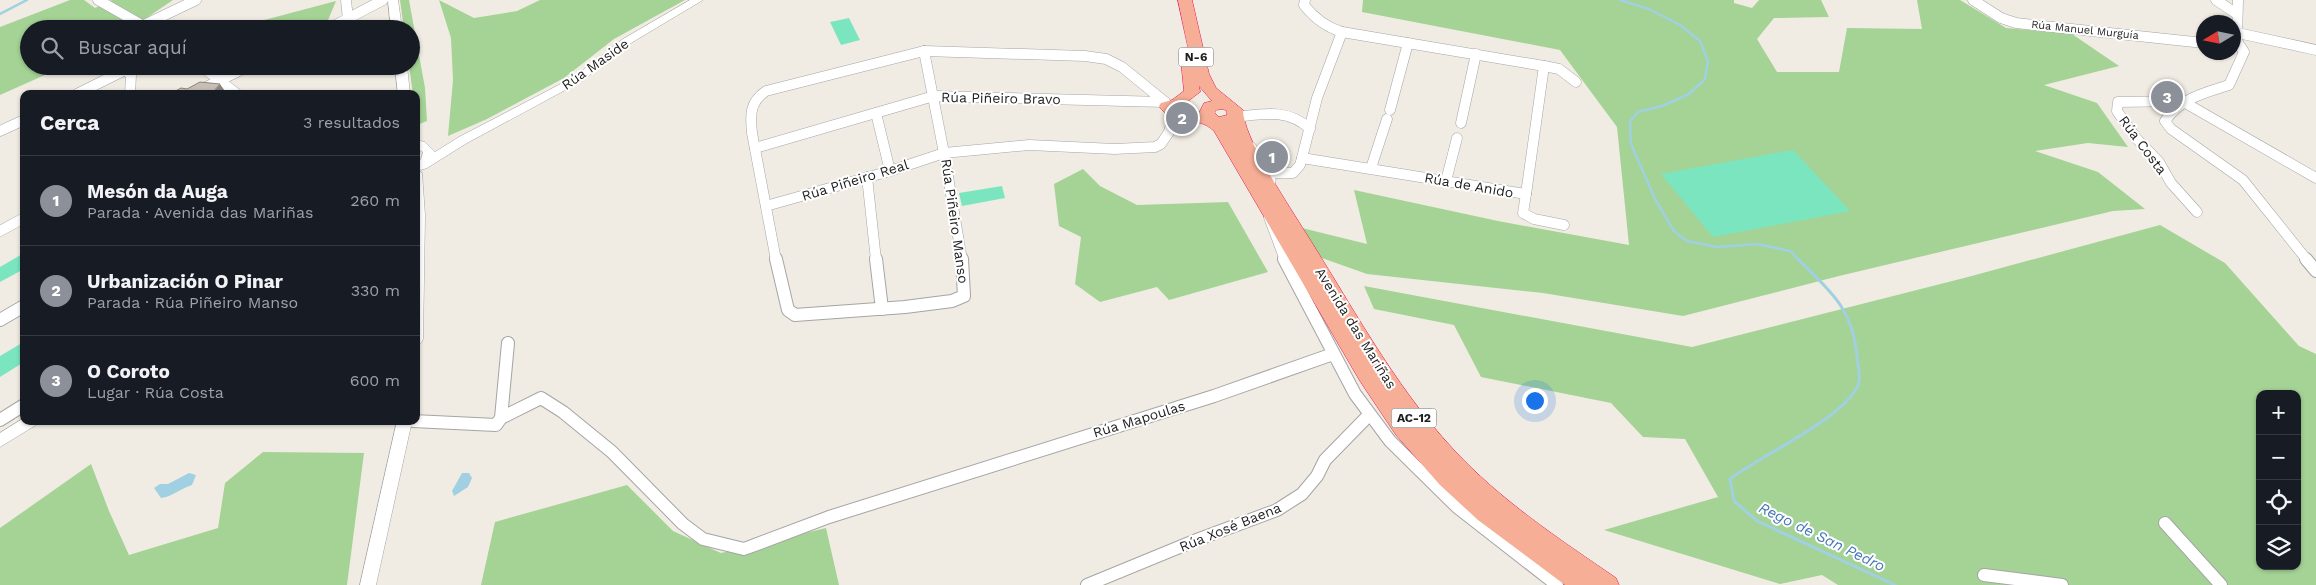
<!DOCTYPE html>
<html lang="es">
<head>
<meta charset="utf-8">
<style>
  :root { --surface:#171b24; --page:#242831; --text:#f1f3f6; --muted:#9ea1a6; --line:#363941; --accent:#8c9099 }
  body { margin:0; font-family:"Work Sans",sans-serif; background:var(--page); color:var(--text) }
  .controls { position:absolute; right:15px; bottom:15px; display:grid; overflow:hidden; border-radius:10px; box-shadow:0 1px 4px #0004 }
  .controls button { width:45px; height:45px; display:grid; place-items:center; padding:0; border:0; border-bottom:1px solid var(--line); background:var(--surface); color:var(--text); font:25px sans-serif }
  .compass { position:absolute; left:2196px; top:15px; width:45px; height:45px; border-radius:50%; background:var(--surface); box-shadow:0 1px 4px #0004; rotate:260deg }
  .you { position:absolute; left:1534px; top:400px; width:18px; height:18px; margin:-12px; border:4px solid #fff; border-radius:50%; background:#1a73e8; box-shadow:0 0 0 8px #1a73e833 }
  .badge { display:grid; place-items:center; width:32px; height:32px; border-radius:50%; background:var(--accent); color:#fff; font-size:16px; font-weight:700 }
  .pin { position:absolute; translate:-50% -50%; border:2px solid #fff; box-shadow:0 1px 5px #0006 }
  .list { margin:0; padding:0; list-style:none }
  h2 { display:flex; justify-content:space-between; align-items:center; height:65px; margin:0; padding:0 20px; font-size:21px }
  h2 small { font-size:16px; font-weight:400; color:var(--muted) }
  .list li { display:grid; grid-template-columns:32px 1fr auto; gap:15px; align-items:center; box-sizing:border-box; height:90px; padding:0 20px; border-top:1px solid var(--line) }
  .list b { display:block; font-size:19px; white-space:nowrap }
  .list p { margin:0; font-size:16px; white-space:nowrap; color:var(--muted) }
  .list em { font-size:16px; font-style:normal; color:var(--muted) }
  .icon { flex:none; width:28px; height:28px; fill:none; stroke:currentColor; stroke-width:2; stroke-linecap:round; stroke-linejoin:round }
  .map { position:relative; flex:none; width:2316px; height:585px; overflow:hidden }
  .search { position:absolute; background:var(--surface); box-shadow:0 1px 4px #0004; left:20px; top:20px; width:400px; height:55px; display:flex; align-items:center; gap:12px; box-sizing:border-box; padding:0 18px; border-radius:28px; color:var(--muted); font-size:19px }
  .panel { position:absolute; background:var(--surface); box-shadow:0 1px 4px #0004; left:20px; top:90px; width:400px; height:335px; border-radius:10px }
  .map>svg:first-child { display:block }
  .forest { fill:#a4d395; fill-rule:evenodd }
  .pitch { fill:#7be5c0 }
  .water { fill:#a0d0e1 }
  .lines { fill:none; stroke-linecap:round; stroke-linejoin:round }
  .stream-far1 { stroke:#a0d0e1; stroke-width:2.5 }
  .stream { stroke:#a0d0e1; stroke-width:3 }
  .minor-far1-casing { stroke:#a5a5a5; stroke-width:11 }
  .minor-casing { stroke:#a5a5a5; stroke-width:14 }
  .tertiary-casing { stroke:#a5a5a5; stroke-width:1 }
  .trunk-casing { stroke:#e81656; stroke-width:1 }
  .minor-far1 { stroke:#fff; stroke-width:10 }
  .minor { stroke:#fff; stroke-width:12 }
  .tertiary { fill:#fff; fill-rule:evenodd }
  .trunk { fill:#f6ae96; fill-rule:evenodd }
  .shaded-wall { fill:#8c867f }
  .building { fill:#c8bfb6; stroke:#8c867f }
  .labels { text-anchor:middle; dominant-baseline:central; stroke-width:4; stroke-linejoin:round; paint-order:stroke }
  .far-street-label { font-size:11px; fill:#1e1e1e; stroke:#fff }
  .shield { fill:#fff; stroke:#626262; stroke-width:1 }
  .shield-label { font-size:12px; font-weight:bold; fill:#1e1e1e }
  .street-label { font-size:14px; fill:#1e1e1e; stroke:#fff }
  .water-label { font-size:15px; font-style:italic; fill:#4377b5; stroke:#fff }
</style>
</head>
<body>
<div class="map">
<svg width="2316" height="585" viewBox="0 0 2316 585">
  <rect width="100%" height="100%" fill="#f0ece3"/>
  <g class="forest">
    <path d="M70,0h14l11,8 17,-8h61l-43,29h-101v37h36l-65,29v-68z"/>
    <path d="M400,0h9l16,88 2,33 -10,4 -1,-31h-3l-4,-28h2v-37h-7z"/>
    <path d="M439,0l35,18 43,-7 23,-11h145l-71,39 -50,39 -77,41 -39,17 5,-56 -2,-42z"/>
    <path d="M1363,0h371v3l18,5 7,-8h62l8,17 -55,1 -17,21 20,33h62l8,-44 75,1 -5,-29h43l46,28 66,6 47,32 -75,19 53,18 31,44 -40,-4 -53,8 63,21 47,37 -32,2 -274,65 -156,40 -140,-23 -176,-19 -48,-17 -17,-29 65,16 -13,-54 144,31 131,24 -12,-118 -57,-77 -198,-38z"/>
    <path d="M336,1l-10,24 -7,4h-88z"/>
    <path d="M1083,169l17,17 37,19 91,-3 40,70 -99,28 -12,-13 -57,15 -25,-18 6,-47 -22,-11 -5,-42z"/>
    <path d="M2160,225l65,38 74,83 17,8v231h-478l-16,-10 -42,9 -176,-54 114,-33 -33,-58 -42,-2 -32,-34 -130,-26 -27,-52 -80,-16 -10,-23 328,61 276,-70zM2260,394h37v172h-37z"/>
    <path d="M263,452l101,1 -17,132h-347v-57l91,-64 18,47 20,44 89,-27 7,-45z"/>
    <path d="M627,485l46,46 48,22 105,-25 13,57h-358l14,-63z"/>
  </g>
  <g class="pitch">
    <path d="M849,18l11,22 -19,5 -11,-23z"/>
    <path d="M1793,150l57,61 -137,26 -52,-63z"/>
    <path d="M1002,186l3,12 -43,8 -3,-13z"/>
    <path d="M24,253v16l-24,13v-15z"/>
    <path d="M22,343l2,19 -24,15v-21z"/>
  </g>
  <g class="water">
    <path d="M189,473l7,2 -4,10c-11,3 -20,12 -31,13l-7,-10 6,-4h8z"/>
    <path d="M462,473h7l3,5 -4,9 -14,9 -2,-5z"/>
  </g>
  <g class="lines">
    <g class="stream-far1">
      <path d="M1620,0l29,9 31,16 20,16 8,20 -3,18 -16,15 -27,12 -24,6 -8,9 1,23 24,55 19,32 13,10 30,6 40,-3 33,7 9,9"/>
      <path d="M0,14l27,-14"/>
    </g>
    <path class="stream" d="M1798,259c31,31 55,49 59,97 0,7 4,19 2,26 -8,33 -100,74 -129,97l4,22 23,20 138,64"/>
    <defs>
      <g id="minor-far1">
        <path d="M98,0l51,29"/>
        <path d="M346,0l2,19"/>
        <path d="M1305,0l-1,5c10,13 22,22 38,27"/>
        <path d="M1973,0l28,18 15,5 188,20"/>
        <path d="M2216,0l21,14"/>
        <path d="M144,25l52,-25"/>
        <path d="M328,29l55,-29"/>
        <path d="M1342,32l202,34 -18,128 -224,-36 15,-60z"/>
        <path d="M2238,33l78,17"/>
        <path d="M2237,40l1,-40"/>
        <path d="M2237,41l7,11 -15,33c-25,8 -48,13 -64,36l6,8 72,51 64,80"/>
        <path d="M924,51l161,5 21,3 16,8 43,35 8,15 -4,15 -8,12 -6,3 -40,2 -86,-4 -85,8"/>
        <path d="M924,51l20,102"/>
        <path d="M201,66l36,28"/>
        <path d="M1544,66l15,3 17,13"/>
        <path d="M125,70l6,5 -1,19"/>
        <path d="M77,94l56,-28"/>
        <path d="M192,94l57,-28"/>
        <path d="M1390,110l18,-67"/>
        <path d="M876,113l14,58"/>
        <path d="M1235,117c27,-3 53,-9 75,12"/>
        <path d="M1461,123l15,-69"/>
        <path d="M0,131l24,-11"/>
        <path d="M1251,147l20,26 -1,15"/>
        <path d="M755,148l179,-52 231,6"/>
        <path d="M944,153l18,107"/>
        <path d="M1371,168l16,-49"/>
        <path d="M1271,173h22l7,-8 2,-7"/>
        <path d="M867,177l9,83"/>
        <path d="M1446,181l11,-43"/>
        <path d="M1526,194l-3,19 11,6 30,6"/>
        <path d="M766,206l124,-35 54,-18"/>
        <path d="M2197,212l-26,-29 -12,-21 -23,-24 -19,-27 1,-9 64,-1 134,77"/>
        <path d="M1269,217l16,43"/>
        <path d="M0,231l24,-13"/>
        <path d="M776,260l-24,-127c-2,-19 -2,-31 14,-42l158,-40"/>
      </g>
      <g id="minor">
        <path d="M776,259l12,51 7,5 110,-8 47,-6 12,-5 -2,-37"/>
        <path d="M876,259l6,50"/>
        <path d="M1284,259l71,135 35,47 67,66 100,78"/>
        <path d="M2306,259l10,12"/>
        <path d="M0,320l24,-14"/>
        <path d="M501,418l7,-75"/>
        <path d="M0,420l24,-15"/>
        <path d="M413,421l83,4 5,-7 40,-20 22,14 49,40 71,72 20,15 41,10 85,-32 385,-121 119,-42"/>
        <path d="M2165,523l56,62"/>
        <path d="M1984,575l78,10"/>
        <path d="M1087,585l112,-46 78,-29 25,-16 15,-18 8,-16 44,-45"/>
      </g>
      <g id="tertiary">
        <path d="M388,0h10l4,29h-11z"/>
        <path d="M690,0h13l-72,43 -49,38 -115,62 -40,25 -6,2 -5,-2v-4l5,-5 2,-7 -7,-4v-8l9,2 10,10 24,-15 115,-60 49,-38z"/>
        <path d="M395,66h12l3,28h-12z"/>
        <path d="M416,169l6,4 3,42 -2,124 -2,4 -5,1z"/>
        <path d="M24,418v3h14l-2,4 -36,22v-14z"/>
        <path d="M397,421h15l-36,164h-16z"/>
      </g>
      <path id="trunk" d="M1178,0h14l17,74 7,14 27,22c0,27 43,91 59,117 48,75 90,156 151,222 47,51 106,90 163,129l3,7h-54l-87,-65 -38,-35 -44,-50 -36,-54 -146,-250c-17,-17 -40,-3 -55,-25l2,-3 11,-3 12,-9 -3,-29 3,-3 6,-1zM1199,86l13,15 -8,2 -5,10 -20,-5 21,-16zM1216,110l7,-1 4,2v4l-8,2 -4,-4z"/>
    </defs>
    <use href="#minor-far1" class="minor-far1-casing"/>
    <use href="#minor" class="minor-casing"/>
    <use href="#tertiary" class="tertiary-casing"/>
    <use href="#trunk" class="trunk-casing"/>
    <use href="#minor-far1" class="minor-far1"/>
    <use href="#minor" class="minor"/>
    <use href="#tertiary" class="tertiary"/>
    <use href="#trunk" class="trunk"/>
  </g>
  <path class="shaded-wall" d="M220,84l7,10h-15z"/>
  <path class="building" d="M200,82l20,2 -8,9 -42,1 11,-6 6,1z"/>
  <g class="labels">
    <g class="far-street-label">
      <text transform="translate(2085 30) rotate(6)">Rúa Manuel Murguía</text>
    </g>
    <g class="shield">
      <rect x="1178.5" y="47.5" width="35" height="19" rx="4"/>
      <rect x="1391.5" y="408.5" width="45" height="19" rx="4"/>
    </g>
    <g class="shield-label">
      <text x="1196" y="57">N-6</text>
      <text x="1414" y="418">AC-12</text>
    </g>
    <g class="street-label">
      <text transform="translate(595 64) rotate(-35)">Rúa Maside</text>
      <text transform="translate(1001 98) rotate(1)">Rúa Piñeiro Bravo</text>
      <text transform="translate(2143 145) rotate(53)">Rúa Costa</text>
      <text transform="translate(855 180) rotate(-17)">Rúa Piñeiro Real</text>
      <text transform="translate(1469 185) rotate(10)">Rúa de Anido</text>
      <text transform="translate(955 221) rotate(82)">Rúa Piñeiro Manso</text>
      <text transform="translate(1356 328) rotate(58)">Avenida das Mariñas</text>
      <text transform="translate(1139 419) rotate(-17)">Rúa Mapoulas</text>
      <text transform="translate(1230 527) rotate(-22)">Rúa Xosé Baena</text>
    </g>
    <g class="water-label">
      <text transform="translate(1822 537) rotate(26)">Rego de San Pedro</text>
    </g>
  </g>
</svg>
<div class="controls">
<button>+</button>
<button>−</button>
<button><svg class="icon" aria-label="locate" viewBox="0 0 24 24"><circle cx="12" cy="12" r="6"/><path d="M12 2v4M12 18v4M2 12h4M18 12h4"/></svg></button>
<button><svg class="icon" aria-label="layers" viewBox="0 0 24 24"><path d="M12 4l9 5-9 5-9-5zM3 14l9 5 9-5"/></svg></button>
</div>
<svg class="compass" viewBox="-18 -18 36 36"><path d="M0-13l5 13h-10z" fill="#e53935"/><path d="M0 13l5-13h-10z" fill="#9ea1a6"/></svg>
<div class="you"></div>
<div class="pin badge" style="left:1272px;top:157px">1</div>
<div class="pin badge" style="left:1182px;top:118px">2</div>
<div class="pin badge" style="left:2167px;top:97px">3</div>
<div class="search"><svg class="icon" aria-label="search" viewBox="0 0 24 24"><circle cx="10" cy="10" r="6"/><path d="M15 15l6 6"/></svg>Buscar aquí</div>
<section class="panel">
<h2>Cerca<small>3 resultados</small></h2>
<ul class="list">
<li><span class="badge">1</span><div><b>Mesón da Auga</b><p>Parada · Avenida das Mariñas</p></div><em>260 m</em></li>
<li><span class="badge">2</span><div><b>Urbanización O Pinar</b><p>Parada · Rúa Piñeiro Manso</p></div><em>330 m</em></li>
<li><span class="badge">3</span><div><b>O Coroto</b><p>Lugar · Rúa Costa</p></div><em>600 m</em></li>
</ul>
</section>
</div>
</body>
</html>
